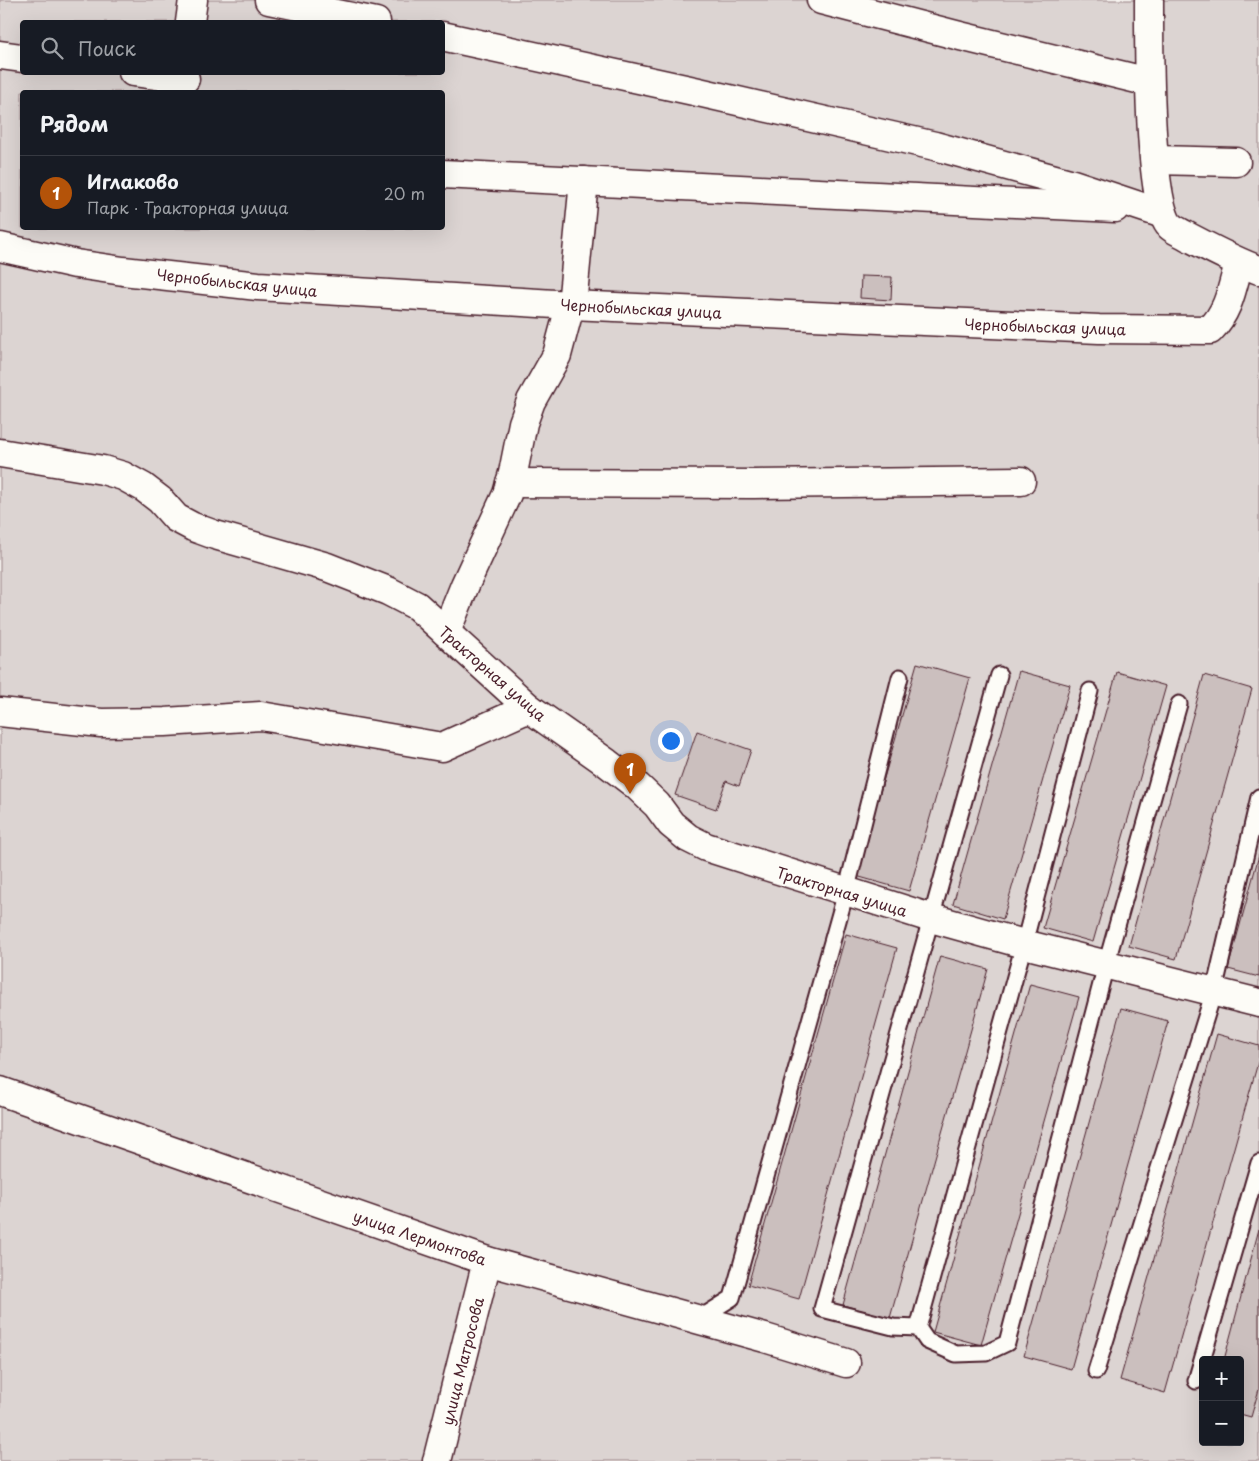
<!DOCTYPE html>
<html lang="ru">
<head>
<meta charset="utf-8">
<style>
  :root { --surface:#171b24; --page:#242831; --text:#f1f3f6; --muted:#9ea1a6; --line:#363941; --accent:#b45309 }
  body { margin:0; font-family:"Playpen Sans",sans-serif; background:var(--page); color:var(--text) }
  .controls { position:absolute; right:15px; bottom:15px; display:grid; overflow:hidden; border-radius:5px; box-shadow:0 5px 20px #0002 }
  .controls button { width:45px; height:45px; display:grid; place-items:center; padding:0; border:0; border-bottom:1px solid var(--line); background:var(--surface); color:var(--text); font:25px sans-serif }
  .you { position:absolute; left:670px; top:740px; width:18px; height:18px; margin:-12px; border:4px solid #fff; border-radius:50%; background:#1a73e8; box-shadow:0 0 0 8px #1a73e833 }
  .badge { display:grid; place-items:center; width:32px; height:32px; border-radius:50%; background:var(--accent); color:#fff; font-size:16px; font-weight:700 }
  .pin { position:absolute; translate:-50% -41px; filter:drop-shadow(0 1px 2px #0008) }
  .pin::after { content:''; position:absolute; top:26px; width:18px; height:15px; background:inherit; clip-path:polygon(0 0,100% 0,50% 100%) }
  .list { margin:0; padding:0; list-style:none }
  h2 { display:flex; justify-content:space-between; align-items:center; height:65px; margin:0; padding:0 20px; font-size:21px }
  h2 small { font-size:16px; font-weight:400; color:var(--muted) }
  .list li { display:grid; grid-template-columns:32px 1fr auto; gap:15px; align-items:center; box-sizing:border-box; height:75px; padding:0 20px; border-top:1px solid var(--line) }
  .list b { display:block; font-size:19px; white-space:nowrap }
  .list p { margin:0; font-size:16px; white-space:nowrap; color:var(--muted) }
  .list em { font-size:16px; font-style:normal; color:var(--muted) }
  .icon { flex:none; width:28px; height:28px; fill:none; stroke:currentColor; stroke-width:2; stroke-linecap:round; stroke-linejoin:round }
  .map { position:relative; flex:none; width:1259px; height:1461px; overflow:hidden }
  .search { position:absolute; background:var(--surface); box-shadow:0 5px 20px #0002; left:20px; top:20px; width:425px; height:55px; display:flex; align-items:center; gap:12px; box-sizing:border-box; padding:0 18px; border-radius:5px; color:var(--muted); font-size:19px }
  .panel { position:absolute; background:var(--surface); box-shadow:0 5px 20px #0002; left:20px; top:90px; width:425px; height:140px; border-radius:5px }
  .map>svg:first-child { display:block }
  .green { fill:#dcd4d2; stroke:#937a7e; fill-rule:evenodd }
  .building { fill:#cbbfbe; stroke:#4a1f2b }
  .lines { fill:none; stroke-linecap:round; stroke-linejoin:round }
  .service-casing { stroke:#4a1f2b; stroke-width:19 }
  .minor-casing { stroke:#4a1f2b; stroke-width:31 }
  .service { stroke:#fdfcf7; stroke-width:15 }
  .minor { stroke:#fdfcf7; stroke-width:28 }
  .labels { text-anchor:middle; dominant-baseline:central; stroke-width:4; stroke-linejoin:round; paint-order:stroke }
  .street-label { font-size:15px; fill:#4a1f2b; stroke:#fdfcf7 }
</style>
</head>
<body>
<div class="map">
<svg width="1259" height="1461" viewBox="0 0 1259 1461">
  <rect width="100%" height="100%" fill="#f6f3ef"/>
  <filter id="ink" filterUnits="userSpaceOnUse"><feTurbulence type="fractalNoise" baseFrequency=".02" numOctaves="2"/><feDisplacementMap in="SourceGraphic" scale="10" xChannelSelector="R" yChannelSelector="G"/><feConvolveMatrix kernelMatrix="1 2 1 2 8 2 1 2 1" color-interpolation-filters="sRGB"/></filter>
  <g filter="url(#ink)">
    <path class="green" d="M0,0h1259v1461h-1259zM22,22h420v50h-420zM22,92h420v136h-420zM1203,1360h37v82h-37z"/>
    <g class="building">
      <path d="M861,276l31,1 -1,23 -31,-2z"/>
      <path d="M917,663l53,15 -61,213 -53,-15z"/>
      <path d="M1019,671l51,14 -67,234 -50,-15z"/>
      <path d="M1117,672l49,14 -73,256 -50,-14z"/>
      <path d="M1204,675l48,14 -76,270 -47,-13z"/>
      <path d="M697,731l54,19 -12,36 -13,-5 -10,28 -41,-14z"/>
      <path d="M1259,855v122l-31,-8z"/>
      <path d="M846,934l51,14 -98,351 -51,-14z"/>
      <path d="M940,956l48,13 -98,349 -47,-13z"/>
      <path d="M1030,984l49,13 -98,348 -48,-13z"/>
      <path d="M1121,1008l47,13 -97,348 -47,-13z"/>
      <path d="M1217,1034l42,12v13l-94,334 -45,-13z"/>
      <path d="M1259,1229v160l-8,28 -11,-3v-54h-16z"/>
    </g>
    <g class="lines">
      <defs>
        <g id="service">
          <path d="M999,675l-177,634 71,18 25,1 9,13 29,13 30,-1 21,-10 99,-378 73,-261"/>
          <path d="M697,1320l35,-22 114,-406 54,-215"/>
          <path d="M918,1328l106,-384 66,-253"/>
          <path d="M1096,1371l118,-380 45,-194"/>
          <path d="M1196,1381l63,-218"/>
        </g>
        <g id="minor">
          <path d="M269,0l107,22"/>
          <path d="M821,0l139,36 189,46"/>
          <path d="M1149,0c0,37 -1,205 21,226 4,4 12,7 17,10 23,12 47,25 72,34"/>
          <path d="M190,22l3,-22"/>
          <path d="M442,36l252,55 241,55 138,38 90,30"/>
          <path d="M0,55l22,3"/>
          <path d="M133,72l52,7"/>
          <path d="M1155,160l81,2"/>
          <path d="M442,174l673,34"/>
          <path d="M0,247l76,17 47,7 135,15 313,19 528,24 111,1c19,-19 22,-42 29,-67"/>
          <path d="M0,453l103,17 20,6 20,11 17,13 16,18 17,9 22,8 112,32 61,24 29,15 112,102 78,55 30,23 20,19 14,19 17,14 18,9 225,71 93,26 235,59"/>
          <path d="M510,483l244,1 267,-3"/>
          <path d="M446,632l19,-47 42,-91 6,-21 10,-50 8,-22 26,-46 16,-60 11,-114"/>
          <path d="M0,712l101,11 64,-1 96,-6 181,31 87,-39"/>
          <path d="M0,1091l487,170 278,77 81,25"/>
          <path d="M437,1461l50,-200"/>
        </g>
      </defs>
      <use href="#service" class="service-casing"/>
      <use href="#minor" class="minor-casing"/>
      <use href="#service" class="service"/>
      <use href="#minor" class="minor"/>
    </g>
  </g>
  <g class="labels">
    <g class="street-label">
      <text transform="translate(237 282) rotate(6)">Чернобыльская улица</text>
      <text transform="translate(641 308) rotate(3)">Чернобыльская улица</text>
      <text transform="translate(1045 326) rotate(2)">Чернобыльская улица</text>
      <text transform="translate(493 673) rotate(41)">Тракторная улица</text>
      <text transform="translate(842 891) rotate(17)">Тракторная улица</text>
      <text transform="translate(420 1237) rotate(19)">улица Лермонтова</text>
      <text transform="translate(462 1361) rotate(-76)">улица Матросова</text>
    </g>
  </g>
</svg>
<div class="controls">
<button>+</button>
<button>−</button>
</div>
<div class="you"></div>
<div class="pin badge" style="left:630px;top:794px">1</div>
<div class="search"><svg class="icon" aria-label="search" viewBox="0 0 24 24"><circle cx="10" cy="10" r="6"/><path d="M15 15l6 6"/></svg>Поиск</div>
<section class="panel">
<h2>Рядом<small></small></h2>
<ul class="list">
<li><span class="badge">1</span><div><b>Иглаково</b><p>Парк · Тракторная улица</p></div><em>20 m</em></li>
</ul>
</section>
</div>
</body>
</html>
